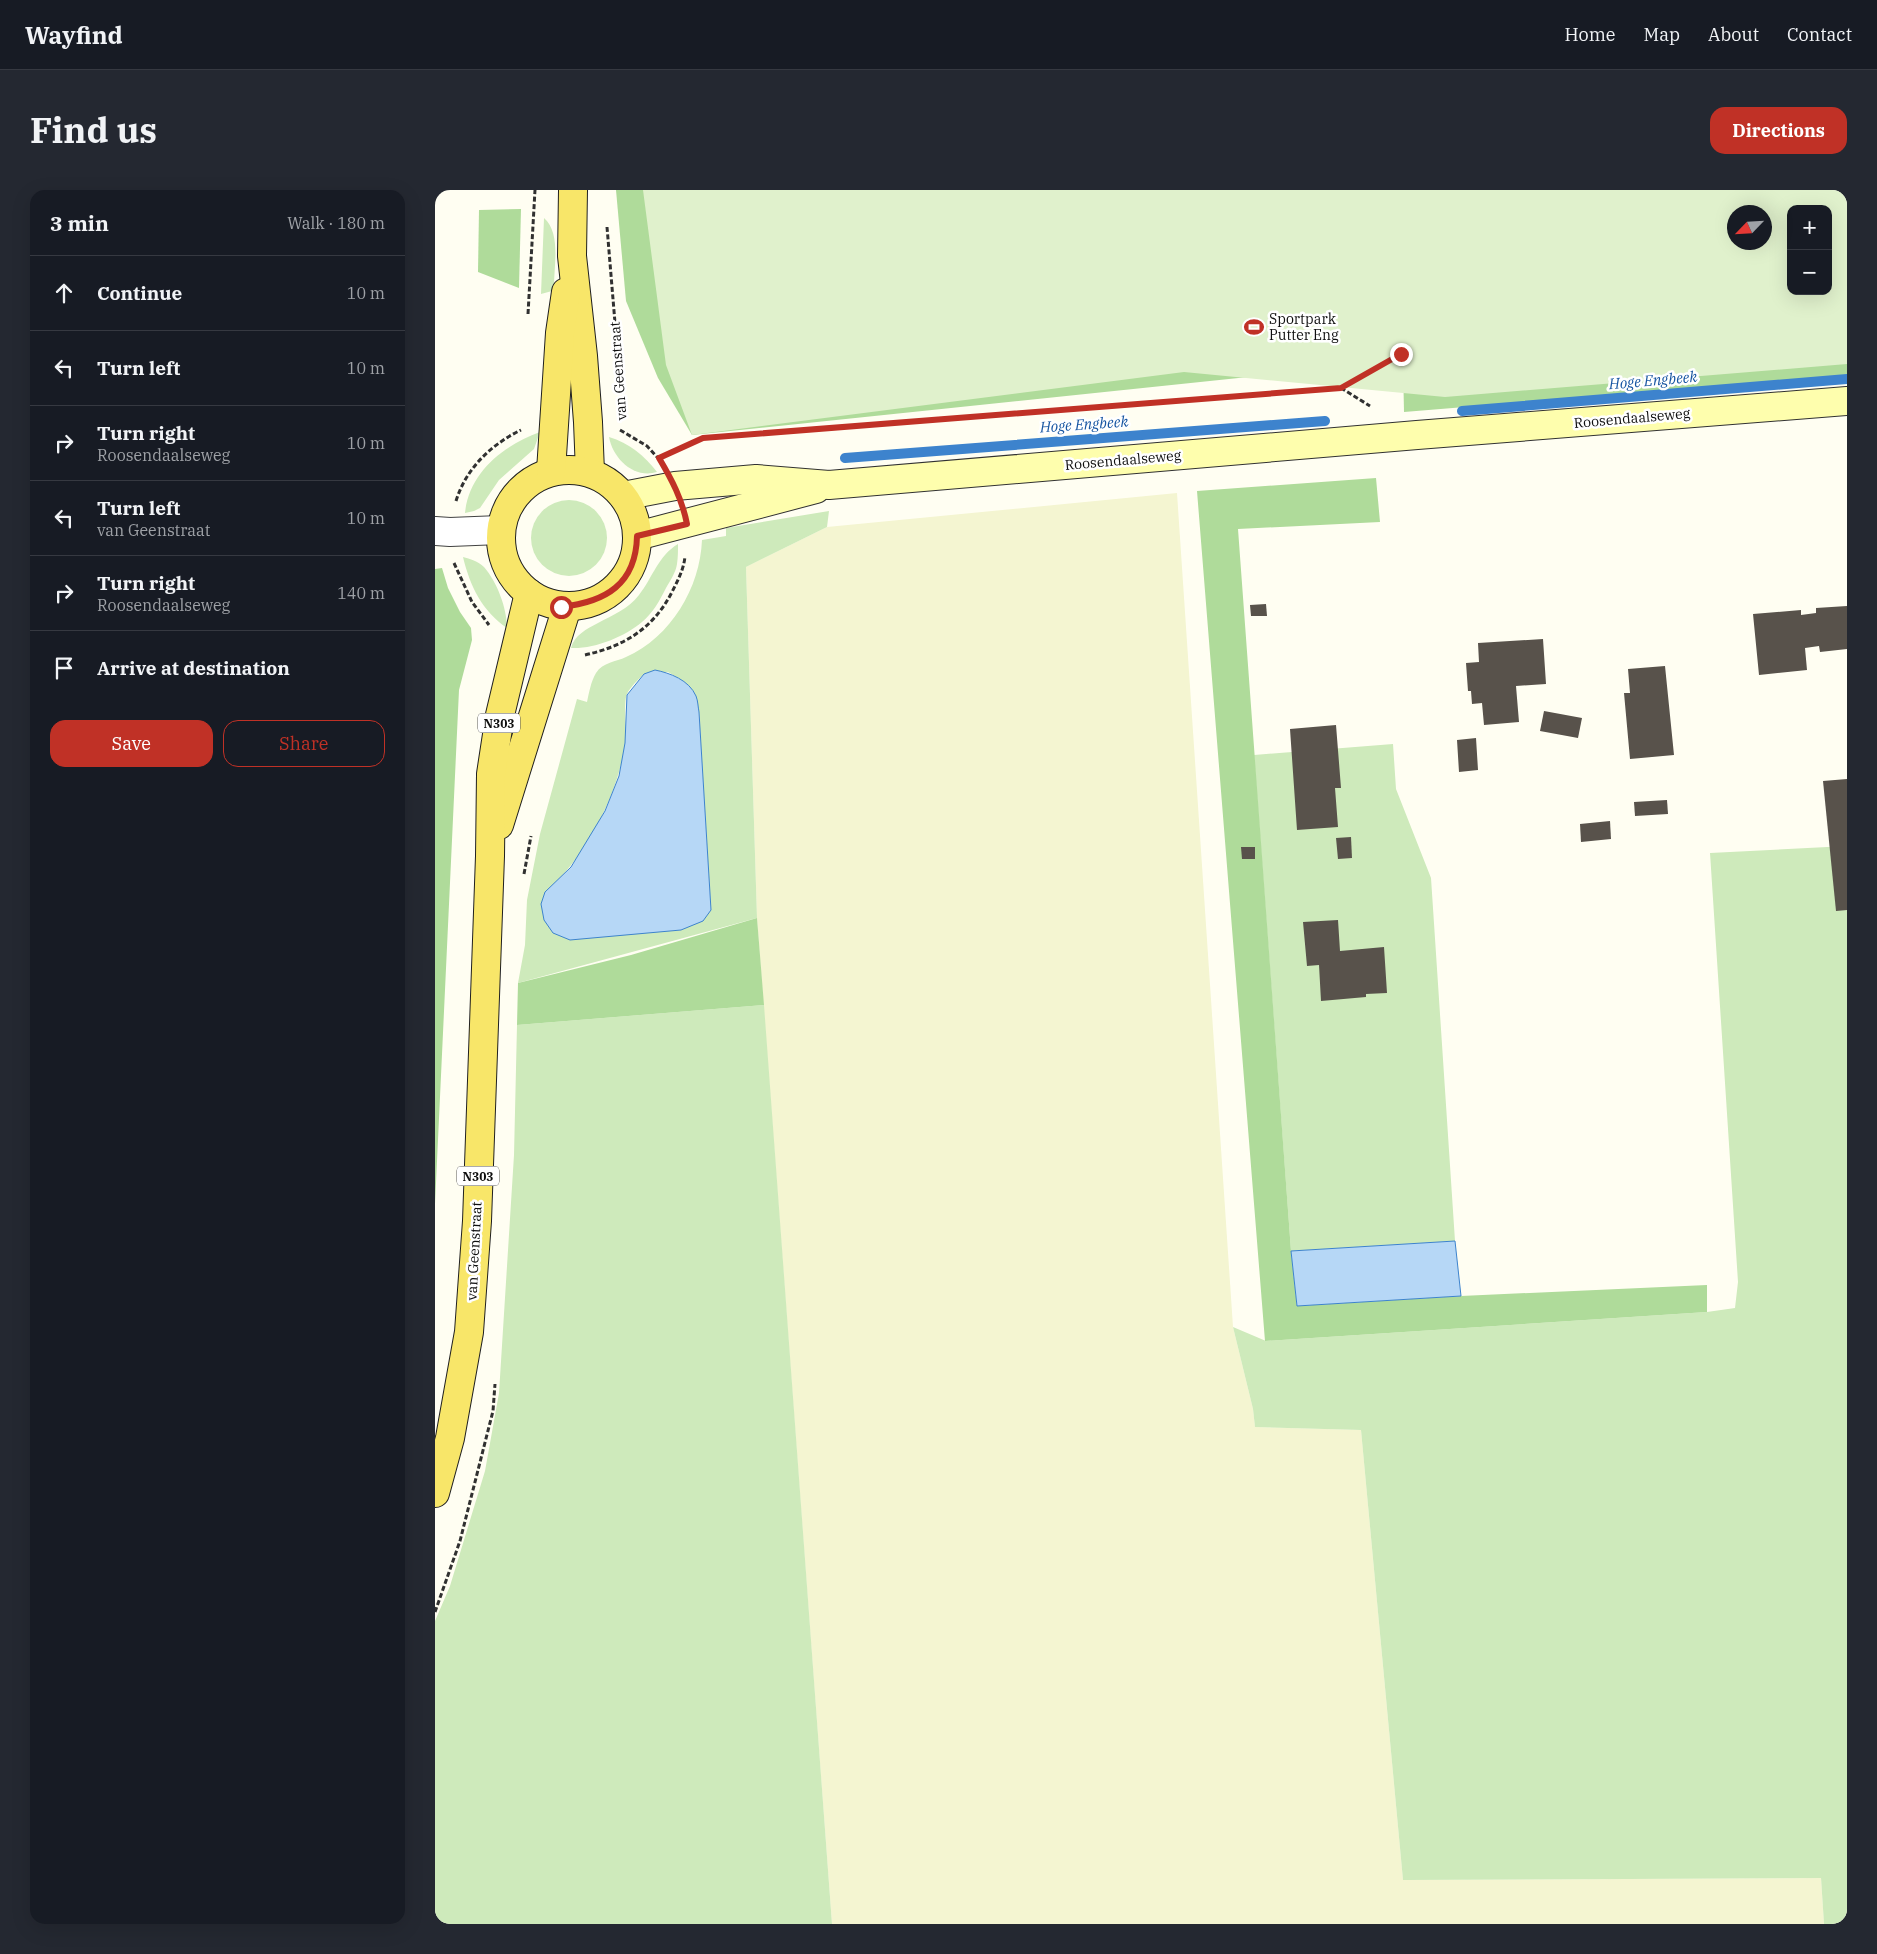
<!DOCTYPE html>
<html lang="en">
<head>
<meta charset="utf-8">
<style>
  :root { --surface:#171b24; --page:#242831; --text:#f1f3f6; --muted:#9ea1a6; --line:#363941; --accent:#c03126 }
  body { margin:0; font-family:"IBM Plex Serif",serif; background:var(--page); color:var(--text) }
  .controls { position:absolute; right:15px; top:15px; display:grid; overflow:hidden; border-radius:10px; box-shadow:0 5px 20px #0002 }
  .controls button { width:45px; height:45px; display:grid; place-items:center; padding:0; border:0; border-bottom:1px solid var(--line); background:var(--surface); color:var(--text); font:25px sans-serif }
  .compass { position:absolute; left:1292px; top:15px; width:45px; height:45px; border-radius:50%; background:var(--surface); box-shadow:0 5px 20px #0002; rotate:245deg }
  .stop { position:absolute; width:15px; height:15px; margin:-11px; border:4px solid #c03126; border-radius:50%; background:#fff }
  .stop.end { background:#c03126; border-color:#fff; box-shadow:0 1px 5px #0008 }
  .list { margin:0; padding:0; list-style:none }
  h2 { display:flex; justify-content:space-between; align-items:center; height:65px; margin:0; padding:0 20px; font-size:21px }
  h2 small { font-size:16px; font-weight:400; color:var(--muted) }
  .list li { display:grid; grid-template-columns:32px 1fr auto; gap:15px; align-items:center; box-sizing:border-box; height:75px; padding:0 20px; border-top:1px solid var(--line) }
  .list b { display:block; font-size:19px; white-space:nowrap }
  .list p { margin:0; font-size:16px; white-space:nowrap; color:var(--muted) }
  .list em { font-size:16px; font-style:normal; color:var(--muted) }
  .actions { display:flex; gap:10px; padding:15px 20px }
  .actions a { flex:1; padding:11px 0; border:1px solid var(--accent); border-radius:15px; text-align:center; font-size:18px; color:var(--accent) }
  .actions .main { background:var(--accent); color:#fff }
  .icon { flex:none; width:28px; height:28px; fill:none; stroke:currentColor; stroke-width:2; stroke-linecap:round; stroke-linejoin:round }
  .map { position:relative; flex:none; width:1412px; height:1734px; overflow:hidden; border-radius:15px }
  header { display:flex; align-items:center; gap:30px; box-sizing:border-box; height:70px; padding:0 25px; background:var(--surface); border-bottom:1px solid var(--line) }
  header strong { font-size:24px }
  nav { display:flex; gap:28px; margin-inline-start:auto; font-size:18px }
  .intro { display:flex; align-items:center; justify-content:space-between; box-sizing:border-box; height:120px; padding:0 30px }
  h1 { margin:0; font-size:35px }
  .button { padding:12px 22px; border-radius:15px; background:var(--accent); color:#fff; font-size:18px; font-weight:700 }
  main { display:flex; gap:30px; padding:0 30px }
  aside { flex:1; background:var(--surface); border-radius:15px; box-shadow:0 5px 20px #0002 }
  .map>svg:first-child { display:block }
  .farmland { fill:#f4f5d1 }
  .green { fill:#ceeabb; fill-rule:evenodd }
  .forest { fill:#afdb9a }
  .pitch { fill:#e0f1cc; fill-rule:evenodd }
  .water { fill:#b6d7f6; stroke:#3d83cd }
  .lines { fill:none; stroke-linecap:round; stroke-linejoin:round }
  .stream { stroke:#3d83cd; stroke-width:10 }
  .building { fill:#58524b }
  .street-casing { stroke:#424242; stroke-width:30 }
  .secondary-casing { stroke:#313131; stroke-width:30 }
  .primary-casing { stroke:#202020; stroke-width:30 }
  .path { stroke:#313131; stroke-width:3; stroke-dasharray:5 2.5; stroke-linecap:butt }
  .street { stroke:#fff; stroke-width:28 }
  .secondary { stroke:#fefead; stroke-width:28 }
  .primary { stroke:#f8e669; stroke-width:28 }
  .route { stroke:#c03126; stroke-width:6 }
  .labels { text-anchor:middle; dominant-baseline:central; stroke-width:5; stroke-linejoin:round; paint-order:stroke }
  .shield { fill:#fff; stroke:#575757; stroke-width:1 }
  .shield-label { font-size:12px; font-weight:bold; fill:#0f0f0f }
  .poi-label { font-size:14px; fill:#0f0f0f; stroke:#fff; text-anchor:start }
  .street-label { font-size:14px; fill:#0f0f0f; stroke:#fff }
  .water-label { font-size:15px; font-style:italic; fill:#1755a2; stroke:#fff }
</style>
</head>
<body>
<header>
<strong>Wayfind</strong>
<nav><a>Home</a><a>Map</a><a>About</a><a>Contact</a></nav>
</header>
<div class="intro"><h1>Find us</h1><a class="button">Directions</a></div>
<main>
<aside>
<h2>3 min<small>Walk · 180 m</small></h2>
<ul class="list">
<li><svg class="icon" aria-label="ahead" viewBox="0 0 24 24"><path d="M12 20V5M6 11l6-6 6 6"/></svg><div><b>Continue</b></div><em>10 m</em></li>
<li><svg class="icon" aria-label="left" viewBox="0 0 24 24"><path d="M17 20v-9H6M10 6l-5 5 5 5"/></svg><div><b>Turn left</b></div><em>10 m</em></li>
<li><svg class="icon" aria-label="right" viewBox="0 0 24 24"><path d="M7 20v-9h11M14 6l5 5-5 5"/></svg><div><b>Turn right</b><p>Roosendaalseweg</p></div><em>10 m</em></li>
<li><svg class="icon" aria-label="left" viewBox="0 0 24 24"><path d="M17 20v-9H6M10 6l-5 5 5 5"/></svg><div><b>Turn left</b><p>van Geenstraat</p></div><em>10 m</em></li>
<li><svg class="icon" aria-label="right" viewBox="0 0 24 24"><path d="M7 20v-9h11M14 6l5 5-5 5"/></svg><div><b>Turn right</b><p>Roosendaalseweg</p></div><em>140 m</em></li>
<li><svg class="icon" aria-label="arrive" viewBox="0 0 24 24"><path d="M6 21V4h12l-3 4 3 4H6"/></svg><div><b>Arrive at destination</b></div></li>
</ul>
<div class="actions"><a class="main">Save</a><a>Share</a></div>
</aside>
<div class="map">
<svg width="1412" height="1734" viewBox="0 0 1412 1734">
  <rect width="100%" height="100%" fill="#fffef2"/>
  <path class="farmland" d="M742,303l56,834 20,82 2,18 106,3 42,450 418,-2 3,46h-992l-75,-1006 -11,-351 81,-40z"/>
  <g class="green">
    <path d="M109,28c17,15 10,47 10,68l-2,5 -11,3z"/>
    <path d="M105,242l-6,17 -35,31 -19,28 -6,3 -9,2c4,-41 39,-68 75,-81z"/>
    <path d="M174,247c20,6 36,19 48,35 -23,7 -44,-13 -48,-35z"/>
    <circle cx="134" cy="348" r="38"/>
    <path d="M394,321l-2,16 -81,40 11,351 -239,65 7,-38 2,-45 13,-66 37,-135 10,3c2,-9 4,-21 9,-29 7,-11 20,-11 30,-16 45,-20 74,-69 76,-117l24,-4v-8zM233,482c21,12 26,16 31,40l12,198 -30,20 -43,3 -93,-41c40,-33 73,-97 80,-148 2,-12 -2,-41 2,-50 3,-7 12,-15 17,-20z"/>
    <path d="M243,354c0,7 0,13 -1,20 -1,8 -7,17 -11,24 -6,12 -13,25 -24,34 -18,15 -47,27 -71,26 3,-13 16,-19 27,-25 15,-8 30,-14 41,-28 14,-18 19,-39 39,-51z"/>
    <path d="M28,367c7,2 15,4 21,10 13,15 23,41 23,61 -25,-17 -37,-42 -44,-71z"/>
    <path d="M958,554l3,45 35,89 24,363 -164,10 -37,-496z"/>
    <path d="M1412,656v1078h-23l-3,-46 -418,2 -42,-450 -106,-3 -2,-18 -20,-82 33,14 441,-29 28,-4 3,-26 -28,-429z"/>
    <path d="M329,815l68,919h-397v-303l15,-35 35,-115 14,-78 15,-238 3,-130z"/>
  </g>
  <g class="forest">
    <path d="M181,0h57l640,136 49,39 -670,70 -34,-57 -32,-77z"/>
    <path d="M86,19l-2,79 -41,-16 1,-62z"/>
    <path d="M1412,153v33l-443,36 -1,-49z"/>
    <path d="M941,288l4,44 -142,7 53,722 6,55 164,-10 246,-11v27l-442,29 -68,-850z"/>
    <path d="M7,378l6,20 12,24 11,16 1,12 -13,50 -24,514v-635z"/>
    <path d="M322,728l7,87 -247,20 1,-42 113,-28z"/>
  </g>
  <path class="pitch" d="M208,0h1204v174l-402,33 -261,-25 -492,63 -26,-70zM1356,19h37v82h-37zM1300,22h30v30h-30z"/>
  <g class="water">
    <path d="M220,480c15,3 34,10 41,26 2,5 2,11 3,16l12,198 -8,11 -22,9 -111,10 -17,-7 -9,-13 -3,-16 4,-12 26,-25 34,-56 14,-35 6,-33 2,-48 17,-21z"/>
    <path d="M1020,1051l6,55 -164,10 -6,-55z"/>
  </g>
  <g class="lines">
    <g class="stream">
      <path d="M1027,221l385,-32"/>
      <path d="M410,268l480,-37"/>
    </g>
  </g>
  <g class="building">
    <path d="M831,414l1,12h-16l-1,-11z"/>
    <path d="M1412,416v43l-27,3 -1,-6 -14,2 2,22 -48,5 -6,-61 48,-4v5l15,-2v-5z"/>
    <path d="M1108,449l3,45 -30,2 3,36 -35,3 -2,-22 -10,1 -1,-13h-3l-2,-28 13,-1 -1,-19z"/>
    <path d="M1230,476l9,89 -44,4 -6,-66h6l-2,-24z"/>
    <path d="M1109,521l38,7 -4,20 -38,-7z"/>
    <path d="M901,535l5,63h-6l3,39 -41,3 -7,-101z"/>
    <path d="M1041,548l2,32 -19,2 -2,-32z"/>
    <path d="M1412,589v131l-11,1 -13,-130z"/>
    <path d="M1232,610l1,14 -33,2 -1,-14z"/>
    <path d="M1175,631l1,18 -30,3 -1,-18z"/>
    <path d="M916,647l1,21 -14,1 -2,-21z"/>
    <path d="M806,657h14v12h-13z"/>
    <path d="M903,730l2,31 44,-4 3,46 -21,1v3l-45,4 -2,-36 -12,1 -4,-44z"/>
  </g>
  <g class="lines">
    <defs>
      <path id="street" d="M0,341l15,1 50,-2"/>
      <g id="secondary">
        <path d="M188,306l52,-10 81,-7 73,6 588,-50 430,-34"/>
        <path d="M202,346l179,-47"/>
      </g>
      <g id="primary">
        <path d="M138,0l-1,66 11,100 5,66 2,50"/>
        <circle cx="134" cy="348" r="68"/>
        <path d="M116,281l9,-138 6,-41"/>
        <path d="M64,635l68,-218"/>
        <path d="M0,1303l15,-55 19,-106 8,-111 13,-365 1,-82 9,-59 29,-122"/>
      </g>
    </defs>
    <use href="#street" class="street-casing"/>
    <use href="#secondary" class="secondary-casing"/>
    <use href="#primary" class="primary-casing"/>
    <g class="path">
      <path d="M172,37l9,108"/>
      <path d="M93,124l7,-124"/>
      <path d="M184,181l2,22"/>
      <path d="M906,198l59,-34"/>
      <path d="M185,240l27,16 10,11"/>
      <path d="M236,263l33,-15 637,-50 29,18"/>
      <path d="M21,311c10,-33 36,-57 65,-71"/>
      <path d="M19,373l18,39 17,23"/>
      <path d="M150,465c39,-9 68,-26 87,-63 6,-12 12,-23 13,-36"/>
      <path d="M89,684l7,-38"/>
      <path d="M0,1422l25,-71 33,-130 2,-27"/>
    </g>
    <use href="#street" class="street"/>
    <use href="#secondary" class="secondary"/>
    <use href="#primary" class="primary"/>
  </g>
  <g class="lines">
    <path class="route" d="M126,417c45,-5 75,-23 76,-71l50,-12c-5,-25 -15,-44 -28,-66l44,-20 638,-50 60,-34"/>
  </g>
  <defs>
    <symbol id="stadium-bare" viewBox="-9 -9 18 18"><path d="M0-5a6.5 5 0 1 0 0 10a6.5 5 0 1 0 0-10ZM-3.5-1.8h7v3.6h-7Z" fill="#c03126" stroke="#fff" stroke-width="2.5" paint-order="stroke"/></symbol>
  </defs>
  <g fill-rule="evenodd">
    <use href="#stadium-bare" x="805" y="123" width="28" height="28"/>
  </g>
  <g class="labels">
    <g class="shield">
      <rect x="43" y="523.5" width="42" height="19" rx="4"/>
      <rect x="22" y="976.5" width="42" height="19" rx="4"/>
    </g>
    <g class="shield-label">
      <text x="64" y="533">N303</text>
      <text x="43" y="986">N303</text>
    </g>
    <g class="poi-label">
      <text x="834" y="129">Sportpark<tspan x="834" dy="16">Putter Eng</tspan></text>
    </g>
    <g class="street-label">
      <text transform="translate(183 181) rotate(-94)">van Geenstraat</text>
      <text transform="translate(1197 228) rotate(-5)">Roosendaalseweg</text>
      <text transform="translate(688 270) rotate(-5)">Roosendaalseweg</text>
      <text transform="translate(39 1061) rotate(-87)">van Geenstraat</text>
    </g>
    <g class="water-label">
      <text transform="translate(1218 190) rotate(-5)">Hoge Engbeek</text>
      <text transform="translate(649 234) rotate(-4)">Hoge Engbeek</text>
    </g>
  </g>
</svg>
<div class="controls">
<button>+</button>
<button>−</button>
</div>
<svg class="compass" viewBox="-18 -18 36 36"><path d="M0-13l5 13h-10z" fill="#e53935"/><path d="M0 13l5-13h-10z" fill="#9ea1a6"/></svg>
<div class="stop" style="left:126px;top:417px"></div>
<div class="stop end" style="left:966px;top:164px"></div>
</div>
</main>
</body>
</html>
